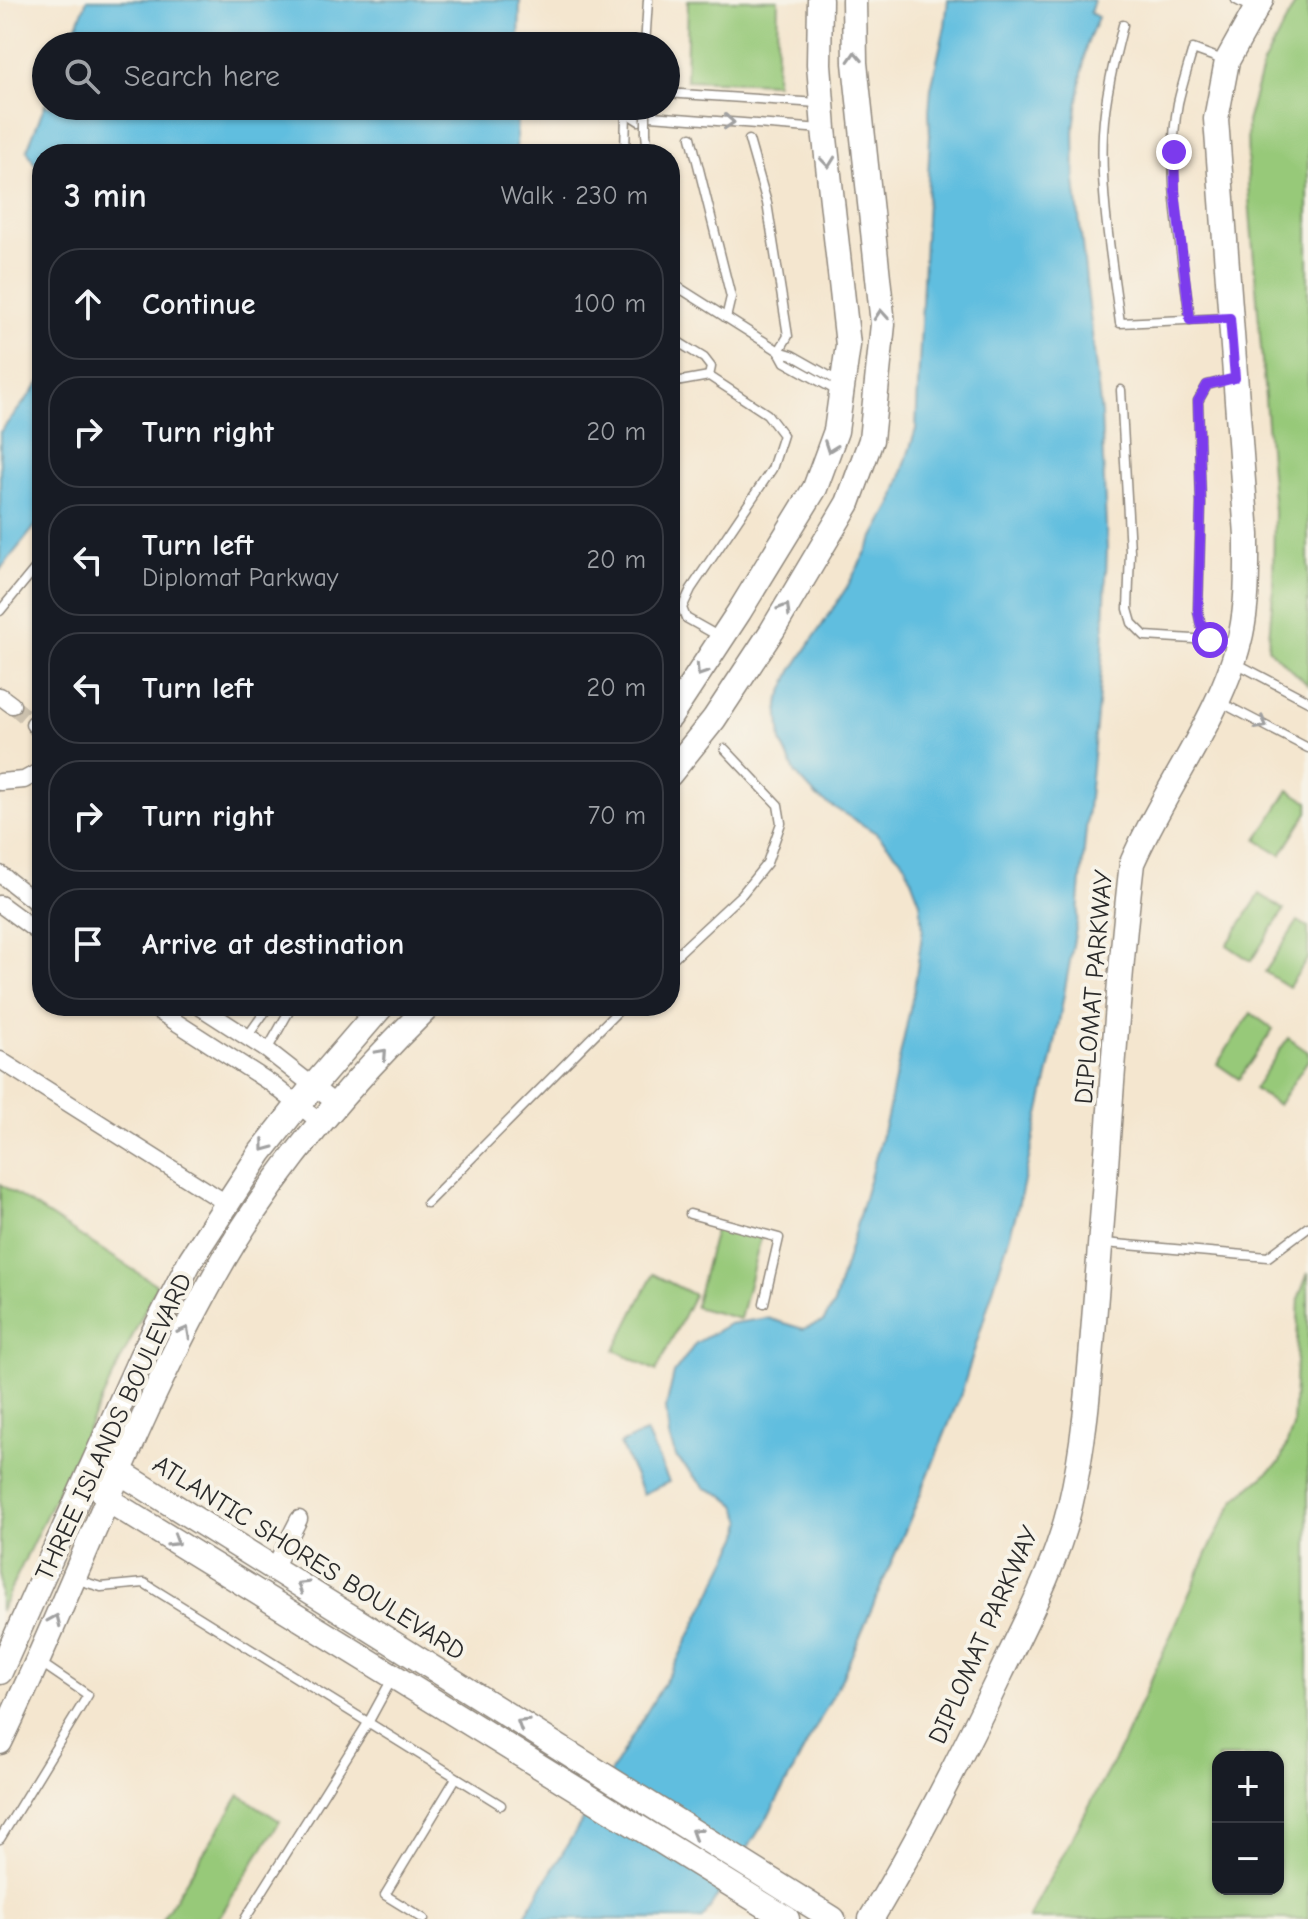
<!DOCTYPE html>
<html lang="en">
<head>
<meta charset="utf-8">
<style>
  :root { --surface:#171b24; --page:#20242c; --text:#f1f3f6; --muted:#9ea1a6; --line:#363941 }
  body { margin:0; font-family:"Comic Neue",sans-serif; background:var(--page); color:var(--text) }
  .controls { position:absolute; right:24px; bottom:24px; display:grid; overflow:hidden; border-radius:16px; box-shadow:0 2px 6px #0004 }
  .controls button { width:72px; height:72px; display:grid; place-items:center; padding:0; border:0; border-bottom:2px solid var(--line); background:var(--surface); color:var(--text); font:40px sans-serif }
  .stop { position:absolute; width:24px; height:24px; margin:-18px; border:6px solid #7c3aed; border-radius:50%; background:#fff }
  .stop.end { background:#7c3aed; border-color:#fff; box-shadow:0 2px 8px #0008 }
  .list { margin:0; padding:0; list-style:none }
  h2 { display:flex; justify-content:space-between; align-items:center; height:104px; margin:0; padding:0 32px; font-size:34px }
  h2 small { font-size:26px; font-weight:400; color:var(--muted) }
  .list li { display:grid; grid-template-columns:52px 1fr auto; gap:24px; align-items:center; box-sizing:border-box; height:112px; margin:0 16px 16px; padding:0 16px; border:2px solid var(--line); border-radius:32px }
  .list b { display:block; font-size:30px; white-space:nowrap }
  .list p { margin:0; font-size:26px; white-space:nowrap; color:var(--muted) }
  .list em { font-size:26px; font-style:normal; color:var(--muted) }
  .icon { flex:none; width:44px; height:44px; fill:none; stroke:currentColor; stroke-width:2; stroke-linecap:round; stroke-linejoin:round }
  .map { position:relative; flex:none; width:1308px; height:1919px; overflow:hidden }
  .search { position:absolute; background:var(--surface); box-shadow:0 2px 6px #0004; left:32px; top:32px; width:648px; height:88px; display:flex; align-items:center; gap:20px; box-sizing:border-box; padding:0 28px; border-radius:44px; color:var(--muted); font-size:30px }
  .panel { position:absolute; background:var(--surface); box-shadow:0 2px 6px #0004; left:32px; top:144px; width:648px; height:872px; border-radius:32px }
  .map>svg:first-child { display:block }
  .green { fill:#97c979; stroke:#617a52; stroke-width:2; fill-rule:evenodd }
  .water { fill:#61bedf; stroke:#467485; stroke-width:2 }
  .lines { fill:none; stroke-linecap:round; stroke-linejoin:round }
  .street-tunnel { stroke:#ccc1ae; stroke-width:16; stroke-dasharray:16 8; stroke-linecap:butt }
  .lane-casing { stroke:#90887d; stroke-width:11 }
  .street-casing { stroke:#90887d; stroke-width:19 }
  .secondary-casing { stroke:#90887d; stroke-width:27 }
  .lane { stroke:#fff; stroke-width:8 }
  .street { stroke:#fff; stroke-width:16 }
  .secondary { stroke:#fff; stroke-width:24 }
  .lane-bridge-casing { stroke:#90887d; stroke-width:11; stroke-linecap:butt }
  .lane-bridge { stroke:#fff; stroke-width:8 }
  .oneway { stroke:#a0a0a0 }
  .route { stroke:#7c3aed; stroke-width:10 }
  .labels { text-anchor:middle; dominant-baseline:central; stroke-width:8; stroke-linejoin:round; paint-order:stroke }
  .street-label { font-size:26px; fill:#2b2b2b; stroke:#f7f3e8 }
</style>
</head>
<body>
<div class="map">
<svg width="1308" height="1919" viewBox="0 0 1308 1919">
  <rect width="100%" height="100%" fill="#f7f3e8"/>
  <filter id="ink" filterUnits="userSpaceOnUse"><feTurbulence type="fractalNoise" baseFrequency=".0125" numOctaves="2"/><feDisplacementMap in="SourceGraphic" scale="16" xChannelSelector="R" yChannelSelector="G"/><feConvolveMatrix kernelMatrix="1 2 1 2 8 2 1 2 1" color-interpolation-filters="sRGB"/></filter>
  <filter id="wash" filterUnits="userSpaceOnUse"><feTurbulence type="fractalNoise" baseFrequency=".006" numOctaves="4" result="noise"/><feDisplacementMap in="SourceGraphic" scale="32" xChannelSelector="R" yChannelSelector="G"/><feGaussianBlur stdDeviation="1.8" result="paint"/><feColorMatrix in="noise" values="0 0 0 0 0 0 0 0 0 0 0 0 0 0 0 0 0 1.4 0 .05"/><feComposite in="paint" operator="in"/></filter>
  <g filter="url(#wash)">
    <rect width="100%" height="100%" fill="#f4e6cf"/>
    <g class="green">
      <path d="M688,0h90l-2,83 -90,-3z"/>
      <path d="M1301,0h7v685l-40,-37 5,-55 1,-82 -26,-325 -1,-64 16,-58 31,-58z"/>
      <path d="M1289,790l19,12v10l-27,43 -24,-15z"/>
      <path d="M1260,894l24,16 -33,51 -24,-16z"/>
      <path d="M1298,921l10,6v31l-19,29 -24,-15z"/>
      <path d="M1251,1013l22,16 -34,50 -22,-15z"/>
      <path d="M1288,1038l20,14v8l-30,45 -24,-16z"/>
      <path d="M0,1184l157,101 -157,326z"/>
      <path d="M716,1226l45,11 -21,82 -45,-12z"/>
      <path d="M1308,1273v646h-280l94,-174 92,-207 22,-39 44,-37 13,-35 6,-130zM1218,1757h60v132h-60z"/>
      <path d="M653,1274l41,21 -38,76 -41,-21z"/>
      <path d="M240,1795l40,26 -62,98h-56z"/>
    </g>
    <g class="water">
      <path d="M87,0h433l-1,46h-450z"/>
      <path d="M948,0h146l-4,13 8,4 -12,30 -12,80 1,54 26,233 6,136 -4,102 -26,271 -24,131 -36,157 -56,183 -45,111 -74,173 -70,132 -69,109h-180l153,-256 64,-128 3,-14 -7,-16 -13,-10 -18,-7 -29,-31 -7,-20 -3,-29 8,-35 22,-30 33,-19 38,-6 36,11 20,-7 11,-18 53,-187 27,-127 9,-62 -3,-26 -15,-39 -29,-30 -59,-36 -21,-23 -15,-32 -3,-39 14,-32 55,-84 46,-85 23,-73 14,-294 -1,-24 2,-23 14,-62z"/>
      <path d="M46,102v4h471l-1,48h-474v23l-15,-27z"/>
      <path d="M42,380v138l-42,52v-138z"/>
      <path d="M646,1432l23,50 -26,12 -23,-50z"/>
    </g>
  </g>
  <g filter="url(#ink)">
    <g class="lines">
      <path class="street-tunnel" d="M12,705l22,19"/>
      <defs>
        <g id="lane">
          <path d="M1236,0l17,9"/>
          <path d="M1123,25c-9,36 -18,71 -20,108 -3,64 9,128 17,190l109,-5"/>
          <path d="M645,46l3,-46"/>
          <path d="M666,93l152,10"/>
          <path d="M626,106l2,8 11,7 12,-5 4,-10"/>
          <path d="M651,116l171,13"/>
          <path d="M646,133l2,21"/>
          <path d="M691,137l40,160 -5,21"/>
          <path d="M625,154l1,-43"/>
          <path d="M670,282l109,69 9,-15 -21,-133 -18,-63"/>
          <path d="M1190,320c-8,-70 -25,-146 -12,-217 4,-18 10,-36 15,-54l30,11"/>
          <path d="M670,337l34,21 7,9 -2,9"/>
          <path d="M1232,379l-25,6 -9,16 3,103 -3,107 3,15 9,14 27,3"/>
          <path d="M670,383l39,-7 58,38 16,21 -11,34 -81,120 -9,19 4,10 32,18"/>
          <path d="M1121,390l9,161 -2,58 4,14 13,13 64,4"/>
          <path d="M837,391l-52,-29 -6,-11 13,4 46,26"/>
          <path d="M0,611l42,-51"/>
          <path d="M1234,662l74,39"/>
          <path d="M1220,702l88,46"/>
          <path d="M670,961l72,-67 25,-31 14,-40 -3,-18 -53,-56"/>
          <path d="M247,1037l22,-31"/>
          <path d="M267,1050l25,-44"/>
          <path d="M427,1203l196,-197"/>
          <path d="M690,1214l89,24 -15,65"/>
          <path d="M1104,1243l164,14 40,-30"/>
          <path d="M78,1580l23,7 43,-4 357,222"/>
          <path d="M0,1839l88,-144 -47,-32"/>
          <path d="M245,1919l123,-196 25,-46"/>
          <path d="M424,1919l-39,-24 71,-117"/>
        </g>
        <g id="street">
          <path d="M0,696l12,9"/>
          <path d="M34,724l8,9"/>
          <path d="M0,782l24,-2 18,-10"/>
          <path d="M0,874l42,33"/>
          <path d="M0,904l42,31"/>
          <path d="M151,1006l121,78 48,38"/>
          <path d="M199,1006l68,44 69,54"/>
          <path d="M0,1060l226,143"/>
          <path d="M274,1568l25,-49"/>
        </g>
        <g id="secondary">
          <path d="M670,717l69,-105 76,-124 21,-57 12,-86 -24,-216 -5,-65 1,-64"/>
          <path d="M670,774l44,-55 58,-88 76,-128 23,-63 12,-116 -28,-261 -1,-63"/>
          <path d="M90,1471l30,1 713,447"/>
          <path d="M100,1487l8,13 679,419"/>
          <path d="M0,1672l141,-315 50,-98 70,-107 53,-67 68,-79"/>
          <path d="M0,1742c75,-154 131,-317 215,-467 56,-101 132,-189 214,-269"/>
          <path d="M871,1919c48,-80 90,-162 130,-246 26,-54 55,-108 69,-167 18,-75 21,-156 28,-234 11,-136 18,-273 34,-409 32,-74 92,-151 109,-229 7,-33 6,-66 6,-99l-31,-416 11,-58 34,-61"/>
        </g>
      </defs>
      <use href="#lane" class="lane-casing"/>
      <use href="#street" class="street-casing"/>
      <use href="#secondary" class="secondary-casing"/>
      <use href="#lane" class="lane"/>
      <use href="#street" class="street"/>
      <use href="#secondary" class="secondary"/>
      <defs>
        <path id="lane-bridge" d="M646,106v27"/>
      </defs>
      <use href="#lane-bridge" class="lane-bridge-casing"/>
      <use href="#lane-bridge" class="lane-bridge"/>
    </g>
    <defs><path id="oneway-chevron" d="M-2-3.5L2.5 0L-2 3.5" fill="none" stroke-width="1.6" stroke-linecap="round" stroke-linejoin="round" transform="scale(2)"/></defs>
    <g class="oneway">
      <use href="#oneway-chevron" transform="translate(855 57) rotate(-93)"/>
      <use href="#oneway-chevron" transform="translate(729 122) rotate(4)"/>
      <use href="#oneway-chevron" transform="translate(828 162) rotate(84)"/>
      <use href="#oneway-chevron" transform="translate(881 315) rotate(-94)"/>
      <use href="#oneway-chevron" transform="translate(830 447) rotate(110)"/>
      <use href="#oneway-chevron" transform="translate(785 609) rotate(-59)"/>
      <use href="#oneway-chevron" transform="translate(701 671) rotate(123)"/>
      <use href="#oneway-chevron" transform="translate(1262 724) rotate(28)"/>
      <use href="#oneway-chevron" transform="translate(382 1054) rotate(-48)"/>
      <use href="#oneway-chevron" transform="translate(266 1146) rotate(127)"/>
      <use href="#oneway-chevron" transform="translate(185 1332) rotate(-62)"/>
      <use href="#oneway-chevron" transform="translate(174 1541) rotate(32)"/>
      <use href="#oneway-chevron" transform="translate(302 1586) rotate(-148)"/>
      <use href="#oneway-chevron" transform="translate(55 1620) rotate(-66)"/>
      <use href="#oneway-chevron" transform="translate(522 1724) rotate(-148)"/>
      <use href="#oneway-chevron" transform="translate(696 1833) rotate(-148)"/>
    </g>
  </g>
  <g class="lines" filter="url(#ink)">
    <path class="route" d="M1174,152l1,39 15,129 40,-2 5,60 -28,7 -9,16 3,103 -3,107 3,15 9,14"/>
  </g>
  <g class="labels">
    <g class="street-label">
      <text transform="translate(1094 987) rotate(-85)">DIPLOMAT PARKWAY</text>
      <text transform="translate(114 1427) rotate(-65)">THREE ISLANDS BOULEVARD</text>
      <text transform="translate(309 1558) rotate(32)">ATLANTIC SHORES BOULEVARD</text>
      <text transform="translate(984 1635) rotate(-66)">DIPLOMAT PARKWAY</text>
    </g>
  </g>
</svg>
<div class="controls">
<button>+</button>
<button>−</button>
</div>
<div class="stop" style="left:1210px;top:640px"></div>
<div class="stop end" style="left:1174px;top:152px"></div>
<div class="search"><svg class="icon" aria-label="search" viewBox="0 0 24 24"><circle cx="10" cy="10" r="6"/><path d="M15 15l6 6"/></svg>Search here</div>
<section class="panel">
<h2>3 min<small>Walk · 230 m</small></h2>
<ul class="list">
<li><svg class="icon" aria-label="ahead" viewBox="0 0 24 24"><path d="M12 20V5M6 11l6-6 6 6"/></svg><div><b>Continue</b></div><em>100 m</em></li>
<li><svg class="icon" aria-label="right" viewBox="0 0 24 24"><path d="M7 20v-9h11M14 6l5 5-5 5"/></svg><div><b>Turn right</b></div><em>20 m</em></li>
<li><svg class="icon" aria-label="left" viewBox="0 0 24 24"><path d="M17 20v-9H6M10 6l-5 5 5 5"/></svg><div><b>Turn left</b><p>Diplomat Parkway</p></div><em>20 m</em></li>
<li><svg class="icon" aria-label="left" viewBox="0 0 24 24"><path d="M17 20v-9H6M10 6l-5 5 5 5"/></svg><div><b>Turn left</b></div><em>20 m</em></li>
<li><svg class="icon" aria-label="right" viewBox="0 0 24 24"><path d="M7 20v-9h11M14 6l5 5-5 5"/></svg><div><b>Turn right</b></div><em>70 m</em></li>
<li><svg class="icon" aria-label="arrive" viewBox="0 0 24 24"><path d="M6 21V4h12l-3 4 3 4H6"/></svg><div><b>Arrive at destination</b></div></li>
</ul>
</section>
</div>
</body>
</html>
